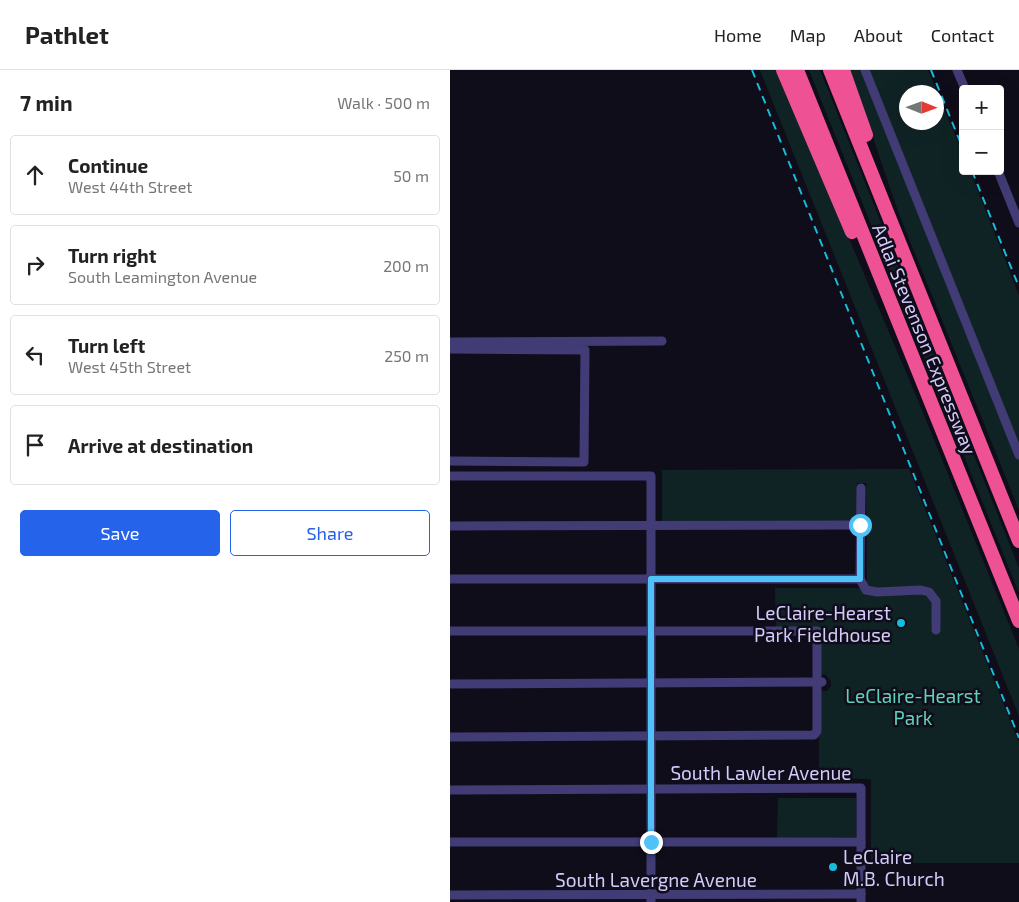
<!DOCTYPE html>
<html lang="en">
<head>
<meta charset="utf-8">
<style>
  :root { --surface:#fff; --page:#f6f6f6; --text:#222; --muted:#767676; --line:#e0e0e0; --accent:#2563eb }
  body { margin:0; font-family:"Exo 2",sans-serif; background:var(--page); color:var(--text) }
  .controls { position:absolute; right:15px; top:15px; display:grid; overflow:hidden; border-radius:5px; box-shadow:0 5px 20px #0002 }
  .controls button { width:45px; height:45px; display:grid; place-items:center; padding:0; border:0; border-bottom:1px solid var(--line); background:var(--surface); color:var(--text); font:25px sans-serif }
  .compass { position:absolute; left:449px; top:15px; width:45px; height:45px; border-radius:50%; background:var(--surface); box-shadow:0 5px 20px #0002; rotate:91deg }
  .stop { position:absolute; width:15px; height:15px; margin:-11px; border:4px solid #4fc3f7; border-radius:50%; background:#fff }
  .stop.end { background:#4fc3f7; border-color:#fff; box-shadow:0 1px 5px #0008 }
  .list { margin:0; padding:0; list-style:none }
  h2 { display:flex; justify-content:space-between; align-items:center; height:65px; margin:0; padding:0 20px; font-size:21px }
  h2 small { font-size:16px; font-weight:400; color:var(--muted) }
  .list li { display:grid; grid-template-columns:32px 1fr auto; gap:15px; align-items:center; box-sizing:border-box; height:80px; margin:0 10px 10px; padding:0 10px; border:1px solid var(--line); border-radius:5px }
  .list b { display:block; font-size:19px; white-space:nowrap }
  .list p { margin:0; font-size:16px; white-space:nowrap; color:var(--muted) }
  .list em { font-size:16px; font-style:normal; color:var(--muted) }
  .actions { display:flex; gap:10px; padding:15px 20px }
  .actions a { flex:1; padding:11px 0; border:1px solid var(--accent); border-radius:5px; text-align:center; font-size:18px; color:var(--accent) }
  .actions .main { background:var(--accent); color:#fff }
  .icon { flex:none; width:28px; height:28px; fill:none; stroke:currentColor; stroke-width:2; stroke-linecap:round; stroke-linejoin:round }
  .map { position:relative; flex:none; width:569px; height:832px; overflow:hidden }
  header { display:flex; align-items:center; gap:30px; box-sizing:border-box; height:70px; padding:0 25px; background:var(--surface); border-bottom:1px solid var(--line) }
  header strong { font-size:24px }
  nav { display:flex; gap:28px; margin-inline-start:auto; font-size:18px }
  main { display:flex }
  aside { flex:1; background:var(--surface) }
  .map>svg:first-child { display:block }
  .green { fill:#102324; fill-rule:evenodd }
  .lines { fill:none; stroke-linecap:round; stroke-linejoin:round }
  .minor { stroke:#413c75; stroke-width:9 }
  .highway { stroke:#ee5295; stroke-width:14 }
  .rail { stroke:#16bddb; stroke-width:2; stroke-dasharray:8 6; stroke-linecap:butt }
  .route { stroke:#4fc3f7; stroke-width:6 }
  .poi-dot { fill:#16bddb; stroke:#100d1a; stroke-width:2 }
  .labels { text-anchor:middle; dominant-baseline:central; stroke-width:5; stroke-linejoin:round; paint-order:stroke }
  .street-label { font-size:19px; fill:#d3cbfa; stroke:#100d1a }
  .poi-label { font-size:19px; fill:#d3cbfa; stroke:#100d1a; text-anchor:end }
  .park-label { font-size:19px; fill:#60d1ba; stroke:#100d1a }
</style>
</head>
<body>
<header>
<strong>Pathlet</strong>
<nav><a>Home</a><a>Map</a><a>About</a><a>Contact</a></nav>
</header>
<main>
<aside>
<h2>7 min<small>Walk · 500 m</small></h2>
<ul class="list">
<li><svg class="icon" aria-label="ahead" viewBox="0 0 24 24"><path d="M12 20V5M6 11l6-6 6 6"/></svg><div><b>Continue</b><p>West 44th Street</p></div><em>50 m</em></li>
<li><svg class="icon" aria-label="right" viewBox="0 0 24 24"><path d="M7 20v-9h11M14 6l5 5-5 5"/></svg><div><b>Turn right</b><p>South Leamington Avenue</p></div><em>200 m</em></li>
<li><svg class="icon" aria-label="left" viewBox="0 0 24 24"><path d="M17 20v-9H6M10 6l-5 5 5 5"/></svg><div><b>Turn left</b><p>West 45th Street</p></div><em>250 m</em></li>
<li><svg class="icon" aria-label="arrive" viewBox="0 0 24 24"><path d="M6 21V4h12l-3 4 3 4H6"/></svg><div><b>Arrive at destination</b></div></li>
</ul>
<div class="actions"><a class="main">Save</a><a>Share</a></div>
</aside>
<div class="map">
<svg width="569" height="832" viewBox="0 0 569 832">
  <rect width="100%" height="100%" fill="#100d1a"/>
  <g class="green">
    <path d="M310,0h17l140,328 102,251v67z"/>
    <path d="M359,0h11l199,498v25z"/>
    <path d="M400,0h78l35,84v17h7l49,124v215l-120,-296zM457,22h30v30h-30z"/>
    <path d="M459,399l110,274v120h-148v-84l-52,-1v-87h8l4,-5v-5l-5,-6 -7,-1v-45l-43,-1 -1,-40h92l-1,-105h-9v38l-195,1v-52z"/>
    <path d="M328,728h78v39l-79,1z"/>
  </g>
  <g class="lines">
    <g class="minor">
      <path d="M415,0l154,385"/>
      <path d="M507,0l8,19"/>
      <path d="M548,101l21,52"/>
      <path d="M0,272l212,-1"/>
      <path d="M0,279l135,1 -1,112 -134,-1"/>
      <path d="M0,406h201v426"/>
      <path d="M0,456l411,-1"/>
      <path d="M0,509h410"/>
      <path d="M410,509l6,11 11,2 44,-2 8,2 7,9v29"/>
      <path d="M410,509l1,-91"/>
      <path d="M0,561h367v100l-3,4 -364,2"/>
      <path d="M0,614l372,-2"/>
      <path d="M0,720l411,-2v114"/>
      <path d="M0,772h411"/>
      <path d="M0,825l411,-1"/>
    </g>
    <g class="highway">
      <path d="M333,0l69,162"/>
      <path d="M347,0l222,551"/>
      <path d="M380,0l189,471"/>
      <path d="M393,0l23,65"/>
    </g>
    <g class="rail">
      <path d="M302,0l267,668"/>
      <path d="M481,0l32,79"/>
      <path d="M522,101l47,116"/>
    </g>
  </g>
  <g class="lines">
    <path class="route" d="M201,772v-263h209v-54"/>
  </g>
  <g class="poi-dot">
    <circle cx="451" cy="553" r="5"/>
    <circle cx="383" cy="797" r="5"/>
  </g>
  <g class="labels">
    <g class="street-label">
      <text transform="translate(475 269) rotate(68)">Adlai Stevenson Expressway</text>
      <text x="311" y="702">South Lawler Avenue</text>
      <text x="206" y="809">South Lavergne Avenue</text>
    </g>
    <g class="poi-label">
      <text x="441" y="542">LeClaire-Hearst<tspan x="441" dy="22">Park Fieldhouse</tspan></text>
      <text x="393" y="786" text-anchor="start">LeClaire<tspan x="393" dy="22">M.B. Church</tspan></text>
    </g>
    <g class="park-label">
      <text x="463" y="625">LeClaire-Hearst<tspan x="463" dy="22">Park</tspan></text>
    </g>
  </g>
</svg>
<div class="controls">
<button>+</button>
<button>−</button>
</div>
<svg class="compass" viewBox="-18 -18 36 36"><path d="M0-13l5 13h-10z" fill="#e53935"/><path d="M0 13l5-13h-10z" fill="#767676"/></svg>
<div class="stop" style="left:410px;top:455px"></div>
<div class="stop end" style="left:201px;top:772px"></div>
</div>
</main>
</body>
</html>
